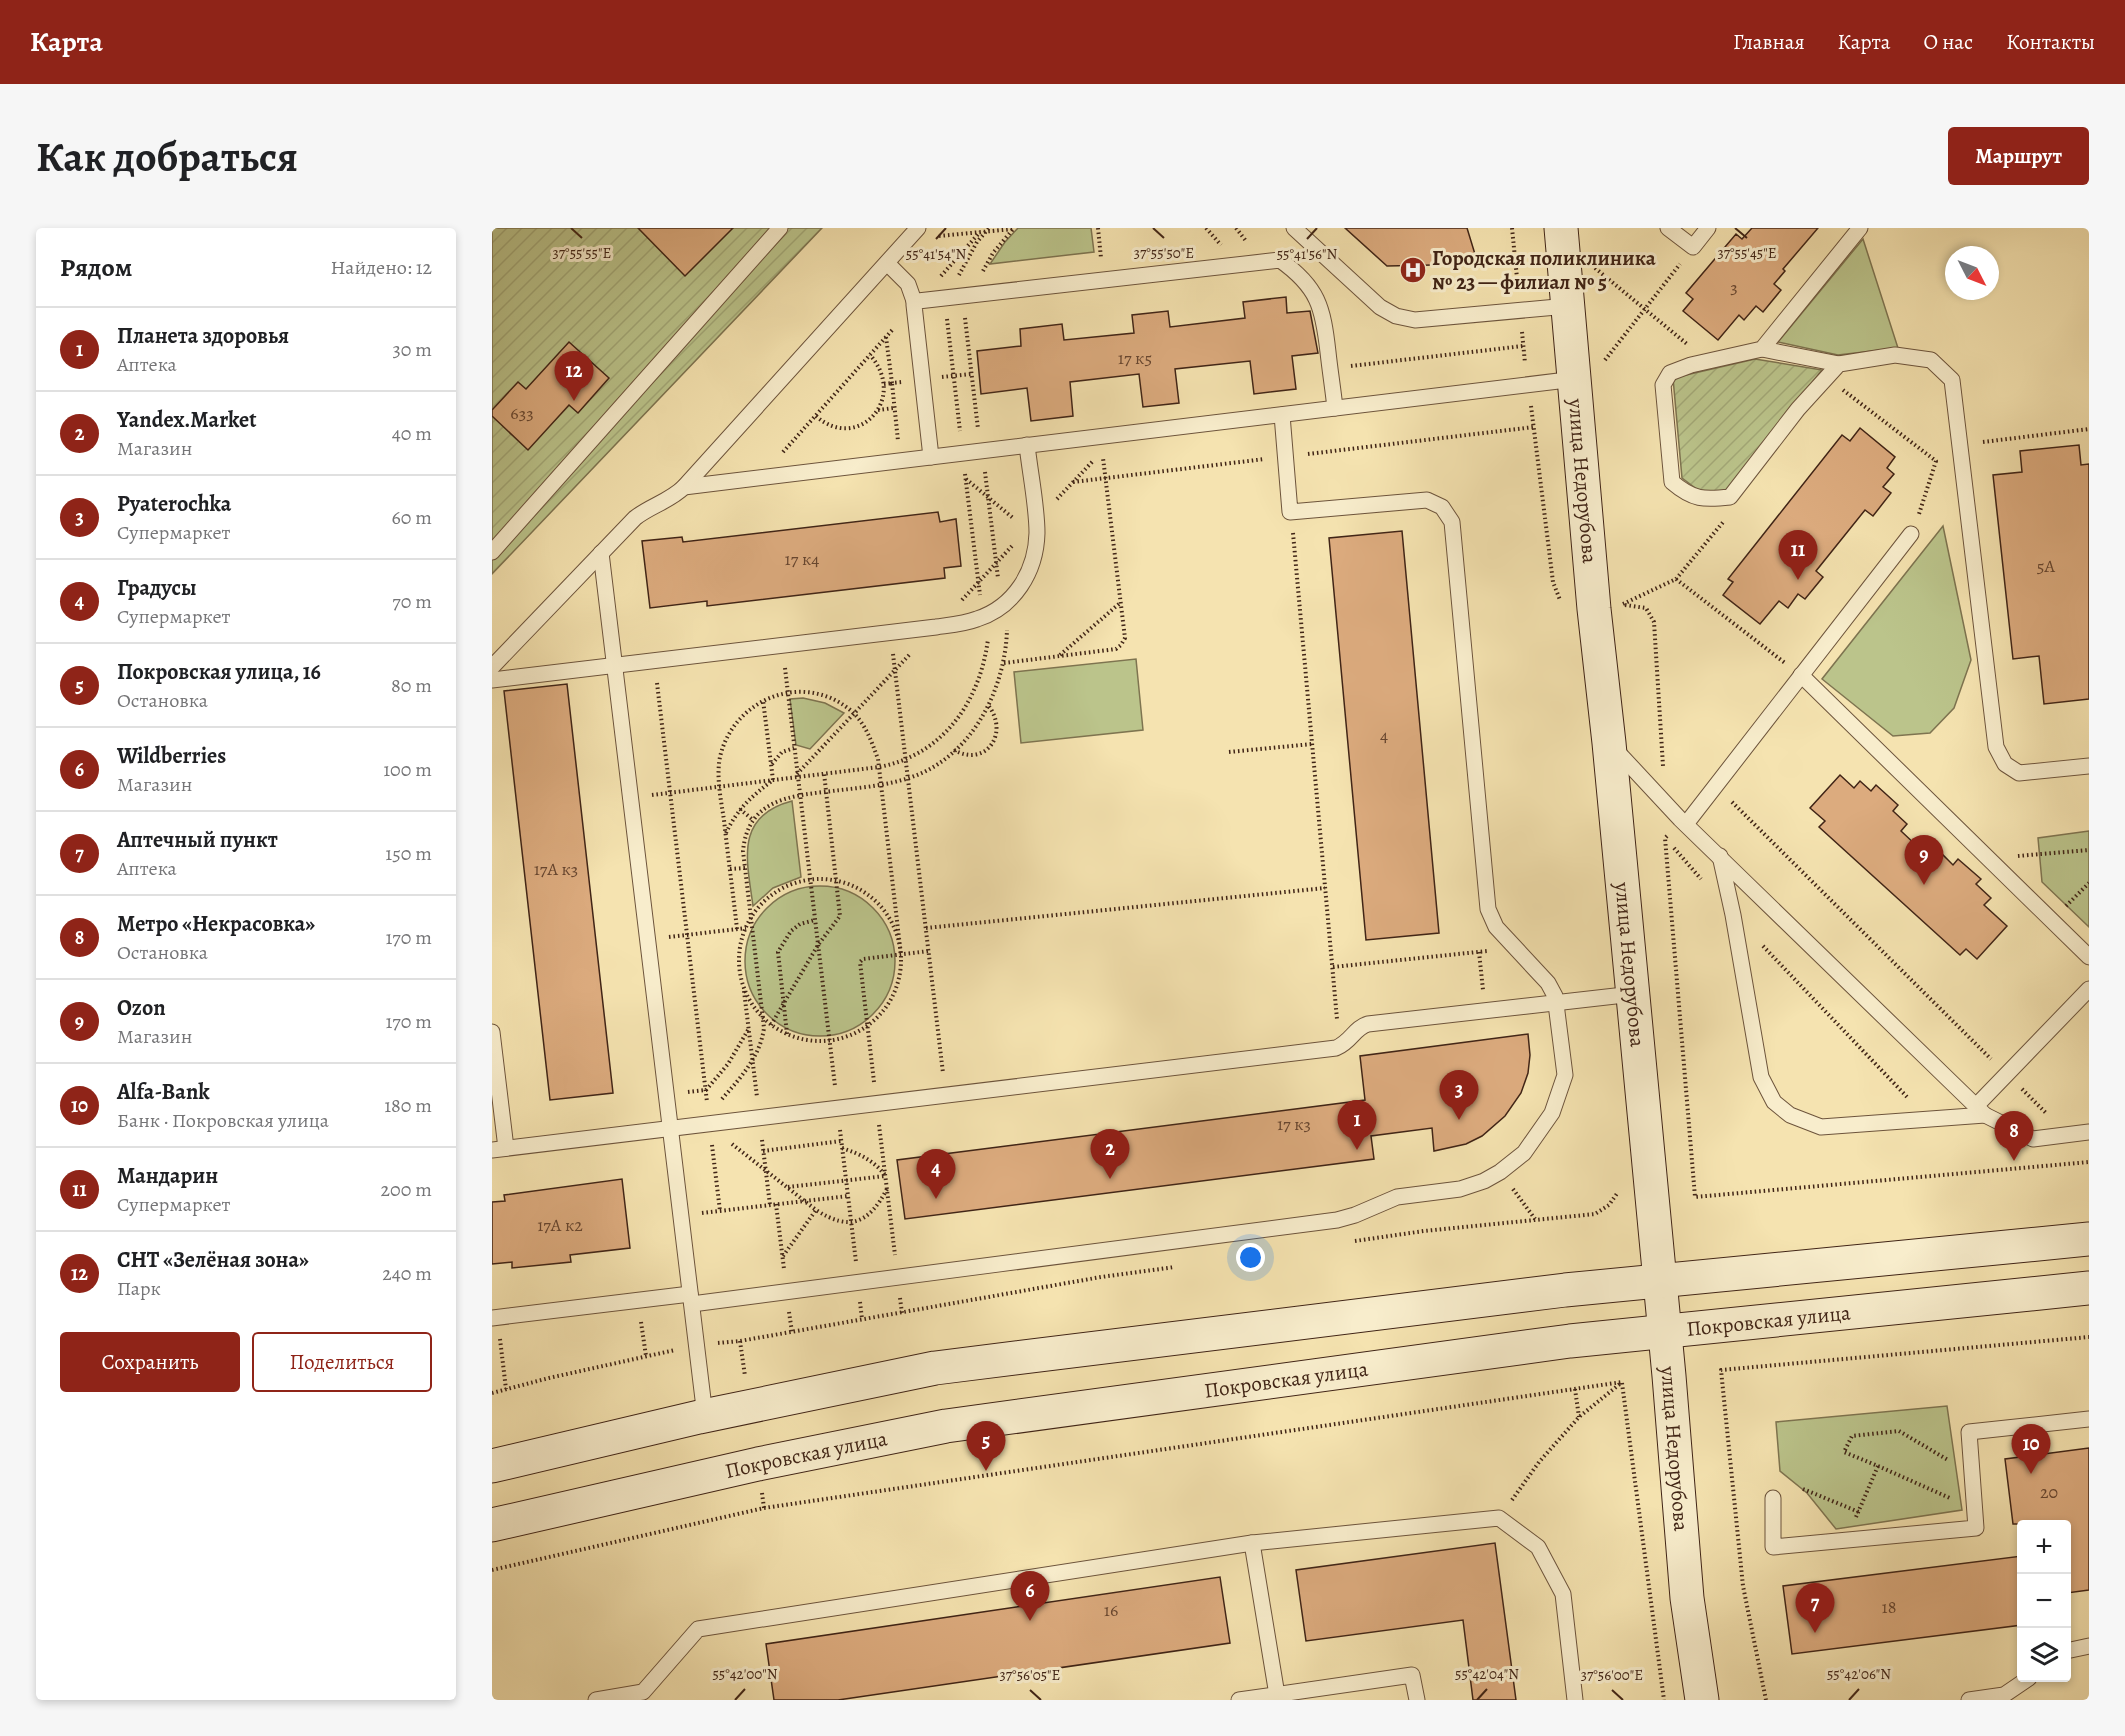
<!DOCTYPE html>
<html lang="ru">
<head>
<meta charset="utf-8">
<style>
  :root { --surface:#fff; --page:#f6f6f6; --text:#202124; --muted:#757577; --line:#e0e0e0; --accent:#8f2418 }
  body { margin:0; font-family:Alegreya,serif; background:var(--page); color:var(--text) }
  .controls { position:absolute; right:18px; bottom:18px; display:grid; overflow:hidden; border-radius:6px; box-shadow:0 3px 9px #0003 }
  .controls button { width:54px; height:54px; display:grid; place-items:center; padding:0; border:0; border-bottom:2px solid var(--line); background:var(--surface); color:var(--text); font:30px sans-serif }
  .compass { position:absolute; left:1453px; top:18px; width:54px; height:54px; border-radius:50%; background:var(--surface); box-shadow:0 3px 9px #0003; rotate:132deg }
  .you { position:absolute; left:759px; top:1030px; width:21px; height:21px; margin:-15px; border:4px solid #fff; border-radius:50%; background:#1a73e8; box-shadow:0 0 0 9px #1a73e833 }
  .badge { display:grid; place-items:center; width:39px; height:39px; border-radius:50%; background:var(--accent); color:#fff; font-size:20px; font-weight:700 }
  .pin { position:absolute; translate:-50% -50px; filter:drop-shadow(0 2px 3px #0008) }
  .pin::after { content:''; position:absolute; top:32px; width:21px; height:18px; background:inherit; clip-path:polygon(0 0,100% 0,50% 100%) }
  .list { margin:0; padding:0; list-style:none }
  h2 { display:flex; justify-content:space-between; align-items:center; height:78px; margin:0; padding:0 24px; font-size:26px }
  h2 small { font-size:20px; font-weight:400; color:var(--muted) }
  .list li { display:grid; grid-template-columns:39px 1fr auto; gap:18px; align-items:center; box-sizing:border-box; height:84px; padding:0 24px; border-top:2px solid var(--line) }
  .list b { display:block; font-size:22px; white-space:nowrap }
  .list p { margin:0; font-size:20px; white-space:nowrap; color:var(--muted) }
  .list em { font-size:20px; font-style:normal; color:var(--muted) }
  .actions { display:flex; gap:12px; padding:18px 24px }
  .actions a { flex:1; padding:14px 0; border:2px solid var(--accent); border-radius:6px; text-align:center; font-size:21px; color:var(--accent) }
  .actions .main { background:var(--accent); color:#fff }
  .icon { flex:none; width:33px; height:33px; fill:none; stroke:currentColor; stroke-width:2; stroke-linecap:round; stroke-linejoin:round }
  .map { position:relative; flex:none; width:1597px; height:1472px; overflow:hidden; border-radius:6px }
  header { display:flex; align-items:center; gap:36px; box-sizing:border-box; height:84px; padding:0 30px; background:var(--accent); color:#fff }
  header strong { font-size:28px }
  nav { display:flex; gap:33px; margin-inline-start:auto; font-size:21px }
  .intro { display:flex; align-items:center; justify-content:space-between; box-sizing:border-box; height:144px; padding:0 36px }
  h1 { margin:0; font-size:42px }
  .button { padding:15px 27px; border-radius:6px; background:var(--accent); color:#fff; font-size:21px; font-weight:700 }
  main { display:flex; gap:36px; padding:0 36px }
  aside { flex:1; background:var(--surface); border-radius:6px; box-shadow:0 3px 9px #0003 }
  .map>svg:first-child { display:block }
  .green { fill:#bbc48b; stroke:#7e7450; stroke-width:1.5 }
  .garden { fill:url(#garden-furrows); stroke:#7e7450; stroke-width:1.5 }
  .building { fill:#dcab7e; stroke:#402416; stroke-width:1.5 }
  .lines { fill:none; stroke-linecap:round; stroke-linejoin:round }
  .lane-casing { stroke:#6d543c; stroke-width:17 }
  .secondary-casing { stroke:#402416; stroke-width:35 }
  .path { stroke:#402416; stroke-width:4; stroke-dasharray:1.5 3; stroke-linecap:butt }
  .lane { stroke:#f8edcc; stroke-width:15 }
  .secondary { stroke:#f8edcc; stroke-width:33 }
  .ticks { fill:none; stroke:#402416; stroke-width:2 }
  .labels { text-anchor:middle; dominant-baseline:central; stroke-width:6; stroke-linejoin:round; paint-order:stroke }
  .number-label { font-size:18px; fill:#674630 }
  .poi-label { font-size:21px; font-weight:bold; fill:#402416; stroke:#f8edcc; text-anchor:start }
  .street-label { font-size:21px; fill:#402416; stroke:#f8edcc }
  .ticks-label { font-size:15px; text-anchor:middle; fill:#402416; stroke:#f8edcc; stroke-width:6; stroke-linejoin:round; paint-order:stroke }
</style>
</head>
<body>
<header>
<strong>Карта</strong>
<nav><a>Главная</a><a>Карта</a><a>О нас</a><a>Контакты</a></nav>
</header>
<div class="intro"><h1>Как добраться</h1><a class="button">Маршрут</a></div>
<main>
<aside>
<h2>Рядом<small>Найдено: 12</small></h2>
<ul class="list">
<li><span class="badge">1</span><div><b>Планета здоровья</b><p>Аптека</p></div><em>30 m</em></li>
<li><span class="badge">2</span><div><b>Yandex.Market</b><p>Магазин</p></div><em>40 m</em></li>
<li><span class="badge">3</span><div><b>Pyaterochka</b><p>Супермаркет</p></div><em>60 m</em></li>
<li><span class="badge">4</span><div><b>Градусы</b><p>Супермаркет</p></div><em>70 m</em></li>
<li><span class="badge">5</span><div><b>Покровская улица, 16</b><p>Остановка</p></div><em>80 m</em></li>
<li><span class="badge">6</span><div><b>Wildberries</b><p>Магазин</p></div><em>100 m</em></li>
<li><span class="badge">7</span><div><b>Аптечный пункт</b><p>Аптека</p></div><em>150 m</em></li>
<li><span class="badge">8</span><div><b>Метро «Некрасовка»</b><p>Остановка</p></div><em>170 m</em></li>
<li><span class="badge">9</span><div><b>Ozon</b><p>Магазин</p></div><em>170 m</em></li>
<li><span class="badge">10</span><div><b>Alfa-Bank</b><p>Банк · Покровская улица</p></div><em>180 m</em></li>
<li><span class="badge">11</span><div><b>Мандарин</b><p>Супермаркет</p></div><em>200 m</em></li>
<li><span class="badge">12</span><div><b>СНТ «Зелёная зона»</b><p>Парк</p></div><em>240 m</em></li>
</ul>
<div class="actions"><a class="main">Сохранить</a><a>Поделиться</a></div>
</aside>
<div class="map">
<svg width="1597" height="1472" viewBox="0 0 1597 1472">
  <defs>
    <pattern id="garden-furrows" width="10" height="10" patternUnits="userSpaceOnUse" patternTransform="scale(1.5)"><rect width="10" height="10" fill="#bbc48b"/><path d="M-1 1l2-2M0 10L10 0M9 11l2-2" fill="none" stroke="#a2a877"/></pattern>
  </defs>
  <rect width="100%" height="100%" fill="#f5e3b0"/>
  <filter id="stains"><feTurbulence type="fractalNoise" baseFrequency=".00333" numOctaves="4"/><feColorMatrix values="0 0 0 0 .2 0 0 0 0 .09 0 0 0 0 .02 0 0 0 .5 -.17"/></filter>
  <radialGradient id="worn" r=".72"><stop offset=".6" stop-color="#630" stop-opacity="0"/><stop offset="1" stop-color="#630" stop-opacity=".3"/></radialGradient>
  <g class="green">
    <path d="M526,0h73l3,24 -104,12 15,-22z"/>
    <path d="M1371,11l35,109 -60,7 -60,-13z"/>
    <path d="M1451,298l28,134 -17,48 -24,25 -37,3 -71,-57z"/>
    <path d="M644,431l7,71 -122,13 -7,-71z"/>
    <path d="M311,470l22,5 19,10 -34,36 -14,-4 -6,-46z"/>
    <path d="M300,573l9,76 -28,11 -20,18c-6,-45 -19,-90 39,-105z"/>
    <path d="M1597,603v96l-47,-45 -4,-44z"/>
    <circle cx="328" cy="733" r="75"/>
    <path d="M1455,1178l15,104 -126,19 -29,-36 -27,-22 -4,-49z"/>
  </g>
  <g class="garden">
    <path d="M0,0h330l-330,346z"/>
    <path d="M1263,131l67,11 -94,120 -26,3 -20,-15 -9,-100z"/>
  </g>
  <g class="building">
    <path d="M146,0h95l-48,48z"/>
    <path d="M853,0h122l11,36 -91,2z"/>
    <path d="M1260,0h66l-35,41 2,2 -11,13 7,6 -18,22 -7,-6 -12,14 -5,-5 -21,25 -35,-29 10,-12 -7,-6 50,-59 6,5z"/>
    <path d="M794,69l1,16 23,-2 8,42 -26,3 4,33 -42,5 -4,-33 -75,8 4,34 -36,4 -4,-33 -69,8 3,34 -42,5 -4,-33 -46,6 -4,-43 44,-5 -1,-17 42,-5 2,16 70,-7 -2,-18 36,-4 2,16 75,-9 -2,-16z"/>
    <path d="M77,114l40,36 -31,35 -9,-8 -41,45 -36,-34v-6l26,-28 8,7z"/>
    <path d="M1368,200l35,29 -8,11 7,6 -11,13 8,6 -18,23 -8,-6 -49,61 7,6 -18,22 -7,-5 -10,14 -9,-7 -19,23 -37,-29 10,-13 -5,-3 114,-144 8,6z"/>
    <path d="M1587,217l2,20 8,-1v235l-45,5 -5,-48 -26,3 -20,-184 29,-3 -2,-21z"/>
    <path d="M446,284l2,10 16,-3 5,47 -17,2 1,10 -238,28v-5l-57,7 -8,-67 40,-4 1,5z"/>
    <path d="M910,303l37,402 -73,7 -37,-402z"/>
    <path d="M75,456l46,409 -63,7 -46,-409z"/>
    <path d="M1348,547l14,13 6,-7 11,10 5,-6 22,20 -5,6 14,13 -6,7 34,32 7,-9 11,11 5,-6 23,20 -5,5 15,14 -7,7 23,21 -30,33 -11,-10 -6,6 -141,-128 6,-6 -15,-13z"/>
    <path d="M1036,806l2,21 -2,18 -7,20 -16,23 -23,20 -16,8 -32,7 -2,-23 -61,8 3,23 -469,60 -8,-59 468,-60 -5,-44z"/>
    <path d="M130,951l8,69 -60,7 1,7 -59,6v-6l-20,2v-62l13,-1 -1,-6z"/>
    <path d="M1597,1220v142l-22,3v-69h-54l-8,-65z"/>
    <path d="M1003,1315l21,157h-43l-10,-80 -157,21 -10,-71z"/>
    <path d="M1530,1328v69l-230,29 -9,-68z"/>
    <path d="M728,1349l10,66 -392,57h-64l-8,-56z"/>
  </g>
  <g class="lines">
    <defs>
      <g id="lane">
        <path d="M802,0l86,79 16,9 19,4 153,-14"/>
        <path d="M1176,0l25,19 15,-19"/>
        <path d="M1368,0l-98,121 -71,16 -21,8 -7,12 9,97c21,18 32,18 58,15l68,-88 41,-45 56,-9 36,5 21,20 44,367 9,17 14,9 70,-7"/>
        <path d="M395,35l21,21 6,17"/>
        <path d="M1270,121l77,15"/>
        <path d="M439,229l-17,-152v-4h4l362,-41c38,27 43,47 48,92 2,19 5,37 7,56"/>
        <path d="M192,259l891,-108"/>
        <path d="M0,324l288,-324"/>
        <path d="M109,325l104,863"/>
        <path d="M0,439l143,-149c15,-12 35,-17 49,-31l234,-259"/>
        <path d="M1309,447l288,282"/>
        <path d="M0,452l444,-53c14,-2 28,-3 41,-8 37,-12 59,-47 60,-86 0,-27 -7,-60 -10,-88"/>
        <path d="M1121,519l67,72 305,296 48,24 56,-7"/>
        <path d="M1194,596l225,-290"/>
        <path d="M1228,628l13,59 28,162 13,25 16,13 31,12 164,-12"/>
        <path d="M0,804l14,116"/>
        <path d="M1484,878l113,-117"/>
        <path d="M0,922l844,-102c16,-7 18,-20 32,-24l265,-30"/>
        <path d="M200,1076l645,-84 18,-5 42,-18 63,-8 24,-8 16,-9 24,-19 28,-40 13,-38 -10,-79 -7,-13 -52,-56 -8,-18 -36,-387 -10,-15 -15,-7 -137,12 -8,-97"/>
        <path d="M0,1090l198,-24"/>
        <path d="M1281,1270v49l203,-19 -7,-96 120,-13"/>
        <path d="M760,1315l25,152"/>
        <path d="M1574,1423l23,-5"/>
        <path d="M104,1472l47,-8 55,-63 554,-86 247,-25 39,29 25,47 12,106"/>
        <path d="M747,1472l173,-25 5,25"/>
        <path d="M1477,1472l35,-5 25,-17"/>
      </g>
      <g id="secondary">
        <path id="s1" d="M1069,0l33,381 15,134 60,633 18,222 15,102"/>
        <path d="M0,1238l207,-49 236,-49 630,-78 524,-51"/>
        <path id="s2" d="M0,1297l266,-61 188,-38 624,-85 519,-53"/>
      </g>
    </defs>
    <use href="#lane" class="lane-casing"/>
    <use href="#secondary" class="secondary-casing"/>
    <g class="path">
      <path d="M606,0l3,30"/>
      <path d="M714,0l15,17"/>
      <path d="M744,0l10,13"/>
      <path d="M1020,0l6,60"/>
      <path d="M447,8l74,-7"/>
      <path d="M1103,40l92,76"/>
      <path d="M491,43l10,-18 21,-25"/>
      <path d="M467,47l18,-33 12,-14"/>
      <path d="M449,48l39,-44"/>
      <path d="M473,90l13,111"/>
      <path d="M455,91l13,112"/>
      <path d="M1030,104l3,31"/>
      <path d="M394,109l6,46 10,-1"/>
      <path d="M1113,132l75,-96"/>
      <path d="M859,138l172,-20"/>
      <path d="M450,149l29,-3"/>
      <path d="M392,156l8,-1 6,58"/>
      <path d="M1351,162l93,71 -17,53"/>
      <path d="M1039,178l22,176 7,18"/>
      <path d="M386,182l16,-2"/>
      <path d="M324,188c41,37 93,-17 54,-61"/>
      <path d="M1491,214l106,-13"/>
      <path d="M291,224l111,-124"/>
      <path d="M816,226l226,-27"/>
      <path d="M493,244l13,106"/>
      <path d="M473,246l15,121"/>
      <path d="M474,251l47,39"/>
      <path d="M581,254l192,-23"/>
      <path d="M565,271l36,-38"/>
      <path d="M801,305l44,486"/>
      <path d="M1184,351l109,84"/>
      <path d="M470,372l50,-54"/>
      <path d="M1131,376l53,-25 48,-58"/>
      <path d="M1133,377l21,3 8,14 9,144"/>
      <path d="M401,426l50,419"/>
      <path d="M568,427l60,-52"/>
      <path d="M512,435l112,-14 5,-4 4,-7 -22,-180"/>
      <path d="M293,440l50,418"/>
      <path d="M165,455l50,419"/>
      <path d="M462,522c32,18 56,-17 34,-45"/>
      <path d="M737,524l83,-8"/>
      <path d="M280,536l10,-12 12,-4"/>
      <path d="M305,546l114,-121"/>
      <path d="M160,567l227,-28c64,-12 101,-65 109,-128"/>
      <path d="M1240,574l259,257"/>
      <path d="M248,581l13,11"/>
      <path d="M234,605c11,-24 27,-38 47,-53l-10,-80"/>
      <path d="M1175,608l-2,2 30,359 394,-35"/>
      <path d="M1182,620l27,31"/>
      <path d="M1526,628l71,-6"/>
      <path d="M238,641l15,-1"/>
      <circle cx="328" cy="732" r="81"/>
      <path d="M1574,678l23,-23"/>
      <path d="M434,700l399,-40"/>
      <path d="M245,701c-4,-36 -9,-72 -13,-109 -3,-20 -8,-43 -4,-63 13,-57 81,-86 129,-48 16,13 22,31 29,50l23,196"/>
      <path d="M177,709l77,-9"/>
      <path d="M1271,718l146,153"/>
      <path d="M987,724l4,38"/>
      <path d="M841,739l154,-16"/>
      <path d="M252,763l13,106"/>
      <path d="M279,797l47,-80 22,-29 -16,-143"/>
      <path d="M295,806l-9,-82 13,-21 9,-7 15,-4"/>
      <path d="M382,854l-14,-120 3,-3 66,-8"/>
      <path d="M1530,861l25,25"/>
      <path d="M196,864l18,-2 22,-26 20,-34"/>
      <path d="M230,871c19,-22 38,-42 42,-71l-21,-177c5,-52 47,-55 89,-60 25,-3 52,-5 77,-13 62,-20 96,-87 98,-148"/>
      <path d="M387,897l16,130"/>
      <path d="M348,902l16,132"/>
      <path d="M270,912l8,65"/>
      <path d="M240,916l84,66c34,22 53,13 71,-21"/>
      <path d="M220,917l8,66"/>
      <path d="M350,920c18,6 31,12 43,27"/>
      <path d="M271,923l78,-10"/>
      <path d="M296,959l97,-11"/>
      <path d="M1021,961l22,30"/>
      <path d="M284,976l8,65"/>
      <path d="M210,985l146,-17"/>
      <path d="M863,1013l69,-10 171,-17 14,-9 9,-13"/>
      <path d="M291,1028l33,-46"/>
      <path d="M408,1070l2,15"/>
      <path d="M368,1074l2,17"/>
      <path d="M297,1084l3,20"/>
      <path d="M149,1094l5,34"/>
      <path d="M8,1111l6,50"/>
      <path d="M248,1113l5,35"/>
      <path d="M226,1115l22,-2 361,-64 74,-10"/>
      <path d="M1130,1155l42,317"/>
      <path d="M1083,1161l4,28"/>
      <path d="M0,1165l57,-15 126,-28"/>
      <path d="M1386,1238l74,33"/>
      <path d="M1311,1261l56,23"/>
      <path d="M270,1265l2,15"/>
      <path d="M1020,1272l27,-38 40,-45 42,-34"/>
      <path d="M1364,1289l22,-51 -34,-14 8,-16 47,-5 49,29"/>
      <path d="M0,1342l272,-62 858,-126"/>
      <path d="M1274,1472l-23,-114 -22,-216 368,-33"/>
    </g>
    <use href="#lane" class="lane"/>
    <use href="#secondary" class="secondary"/>
  </g>
  <path class="ticks" d="M79,0l11,10M661,0l11,10M1243,0l12,10M444,11l10,-11M815,11l10,-11M538,1462l11,10M1120,1462l11,10M243,1472l10,-11M985,1472l10,-11M1357,1472l10,-11"/>
  <defs>
    <symbol id="hospital-disc" viewBox="-11 -11 22 22"><circle r="9.5" fill="#8f2418" stroke="#f8edcc"/><path d="M-5-5h3v3.5h4V-5h3V5h-3V1.5h-4V5h-3Z" fill="#fff"/></symbol>
  </defs>
  <g fill-rule="evenodd">
    <use href="#hospital-disc" x="906" y="27" width="30" height="30"/>
  </g>
  <g class="labels">
    <g class="number-label">
      <text x="1242" y="59">3</text>
      <text x="643" y="130">17 к5</text>
      <text x="30" y="185">633</text>
      <text x="310" y="331">17 к4</text>
      <text x="1554" y="338">5А</text>
      <text x="892" y="507">4</text>
      <text x="64" y="641">17А к3</text>
      <text x="802" y="896">17 к3</text>
      <text x="68" y="997">17А к2</text>
      <text x="1557" y="1264">20</text>
      <text x="1397" y="1379">18</text>
      <text x="619" y="1382">16</text>
    </g>
    <g class="poi-label">
      <text x="940" y="30">Городская поликлиника<tspan x="940" dy="24">№ 23 — филиал № 5</tspan></text>
    </g>
    <g class="street-label">
      <text stroke="none"><textPath href="#s1" startOffset="254">улица Недорубова</textPath></text>
      <text stroke="none"><textPath href="#s1" startOffset="740">улица Недорубова</textPath></text>
      <text stroke="none"><textPath href="#s2" startOffset="1294">Покровская улица</textPath></text>
      <text stroke="none"><textPath href="#s2" startOffset="808">Покровская улица</textPath></text>
      <text stroke="none"><textPath href="#s1" startOffset="1226">улица Недорубова</textPath></text>
      <text stroke="none"><textPath href="#s2" startOffset="322">Покровская улица</textPath></text>
    </g>
  </g>
  <g class="ticks-label">
    <text x="672" y="30">37°55'50"E</text>
    <text x="90" y="30">37°55'55"E</text>
    <text x="1255" y="30">37°55'45"E</text>
    <text x="444" y="31">55°41'54"N</text>
    <text x="815" y="31">55°41'56"N</text>
    <text x="253" y="1451">55°42'00"N</text>
    <text x="995" y="1451">55°42'04"N</text>
    <text x="1367" y="1451">55°42'06"N</text>
    <text x="538" y="1452">37°56'05"E</text>
    <text x="1120" y="1452">37°56'00"E</text>
  </g>
  <rect width="100%" height="100%" filter="url(#stains)"/>
  <rect width="100%" height="100%" fill="url(#worn)"/>
</svg>
<div class="controls">
<button>+</button>
<button>−</button>
<button><svg class="icon" aria-label="layers" viewBox="0 0 24 24"><path d="M12 4l9 5-9 5-9-5zM3 14l9 5 9-5"/></svg></button>
</div>
<svg class="compass" viewBox="-18 -18 36 36"><path d="M0-13l5 13h-10z" fill="#e53935"/><path d="M0 13l5-13h-10z" fill="#757577"/></svg>
<div class="you"></div>
<div class="pin badge" style="left:865px;top:922px">1</div>
<div class="pin badge" style="left:618px;top:951px">2</div>
<div class="pin badge" style="left:967px;top:892px">3</div>
<div class="pin badge" style="left:444px;top:971px">4</div>
<div class="pin badge" style="left:494px;top:1243px">5</div>
<div class="pin badge" style="left:538px;top:1393px">6</div>
<div class="pin badge" style="left:1323px;top:1405px">7</div>
<div class="pin badge" style="left:1522px;top:933px">8</div>
<div class="pin badge" style="left:1432px;top:657px">9</div>
<div class="pin badge" style="left:1539px;top:1246px">10</div>
<div class="pin badge" style="left:1306px;top:352px">11</div>
<div class="pin badge" style="left:82px;top:173px">12</div>
</div>
</main>
</body>
</html>
